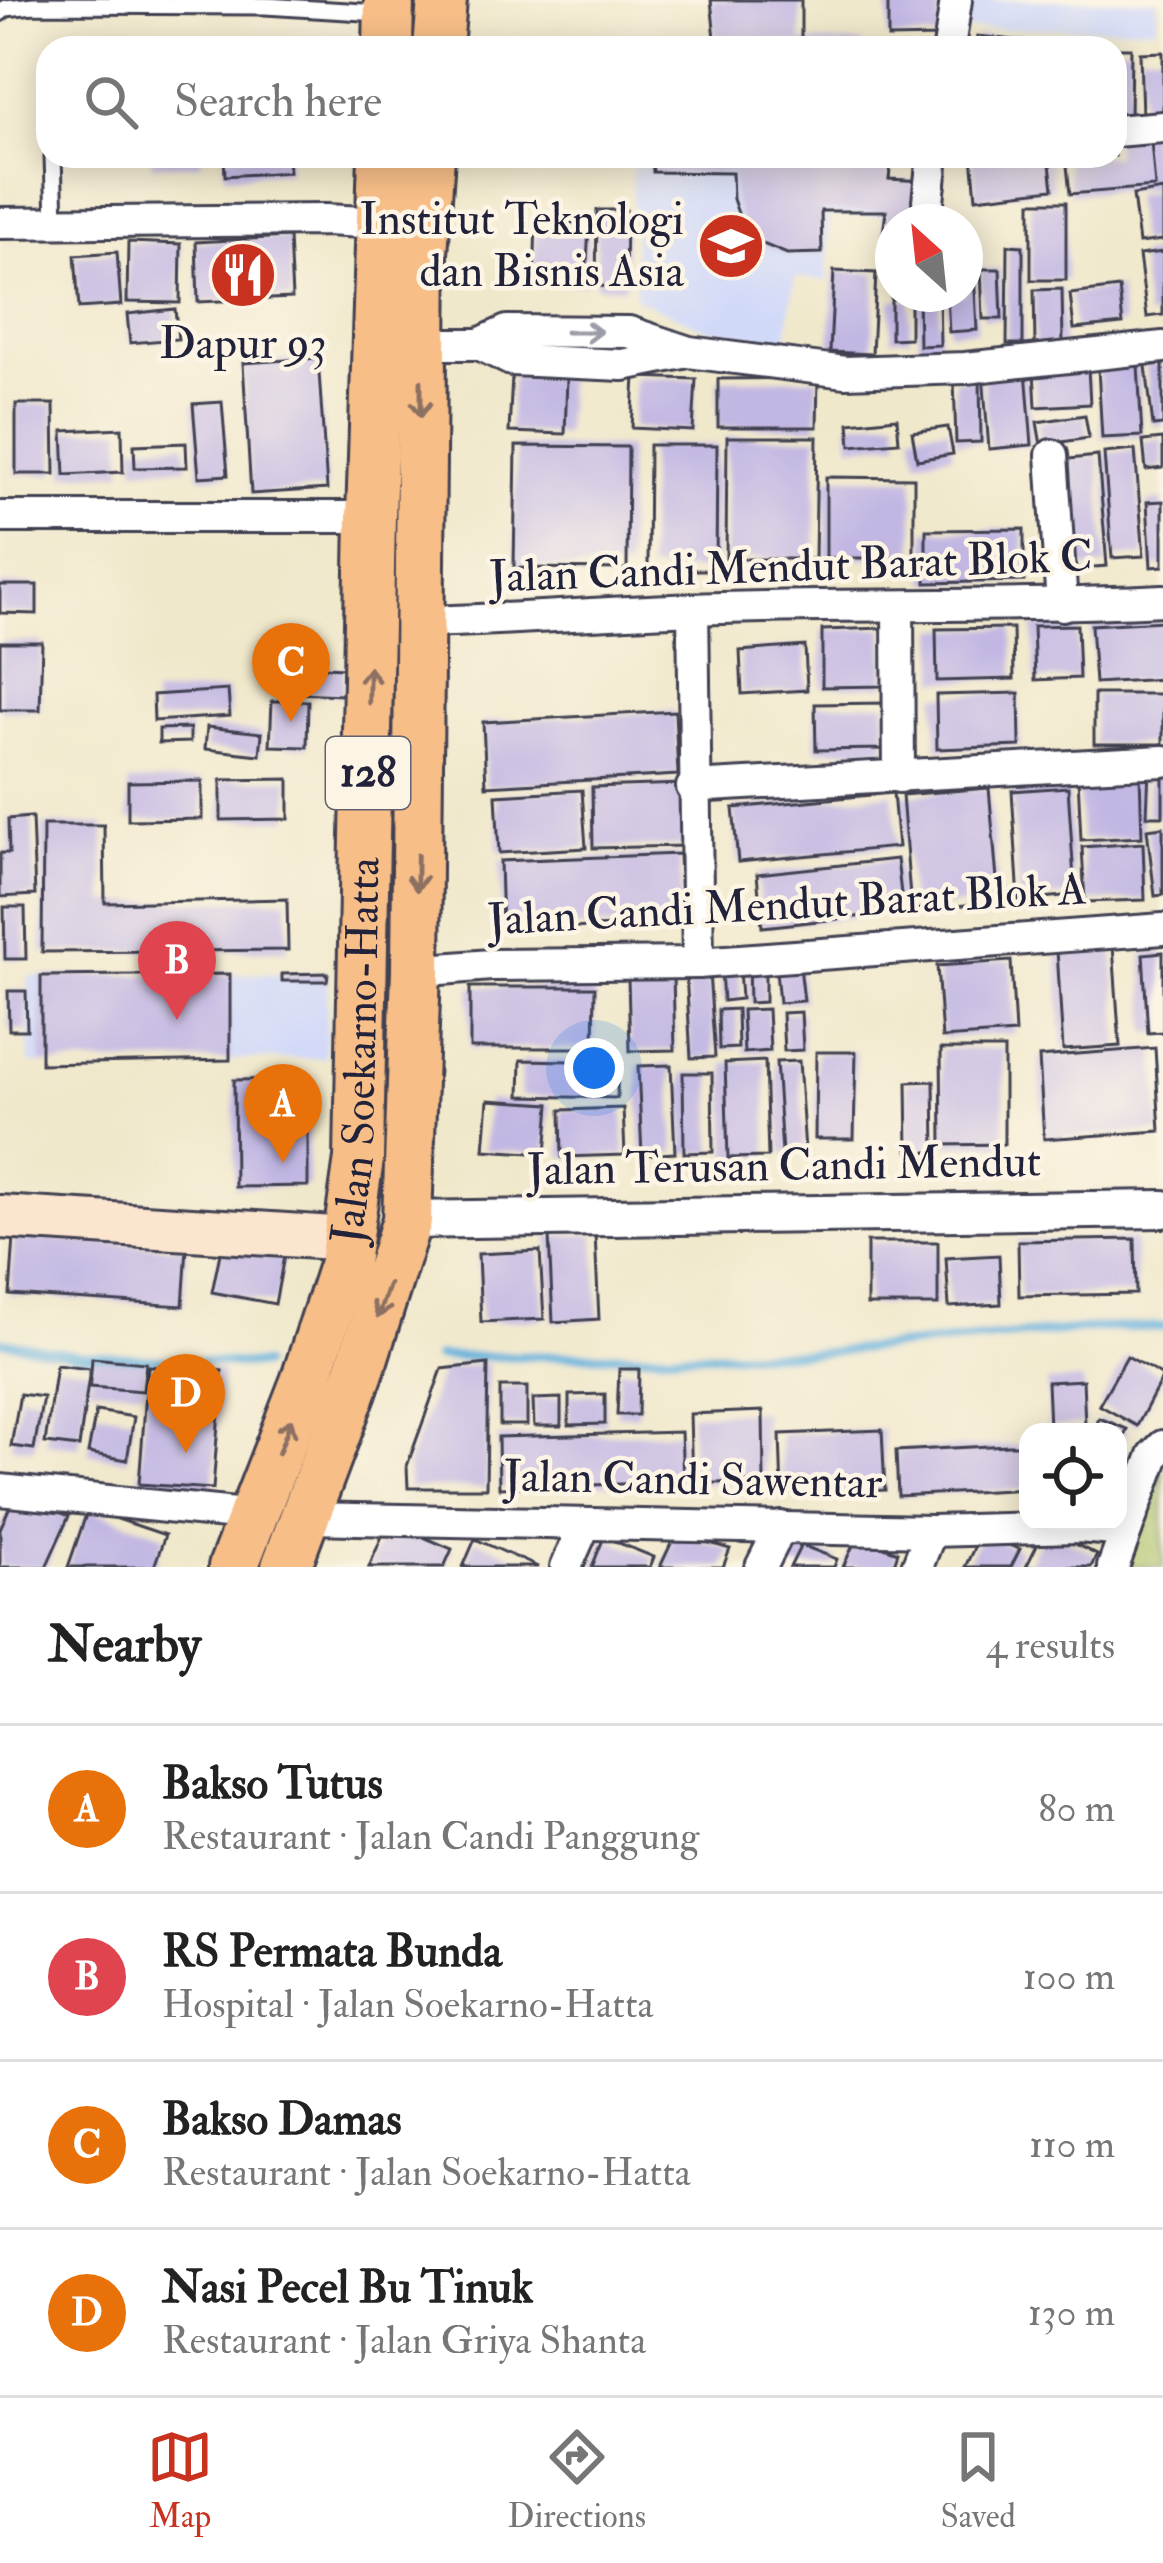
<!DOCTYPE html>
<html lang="en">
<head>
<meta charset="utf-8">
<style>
  :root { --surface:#fff; --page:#f2f2f2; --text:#222; --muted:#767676; --line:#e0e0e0; --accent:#c8321e }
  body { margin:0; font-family:"IM FELL Double Pica",serif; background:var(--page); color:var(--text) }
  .controls { position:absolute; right:36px; bottom:36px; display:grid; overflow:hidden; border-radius:24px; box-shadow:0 6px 30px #0003 }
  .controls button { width:108px; height:108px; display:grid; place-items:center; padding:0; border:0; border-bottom:3px solid var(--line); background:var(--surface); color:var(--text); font:60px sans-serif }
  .compass { position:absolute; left:875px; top:204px; width:108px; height:108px; border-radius:50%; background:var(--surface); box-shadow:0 6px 30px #0003; rotate:333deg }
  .you { position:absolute; left:594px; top:1068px; width:42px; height:42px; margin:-30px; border:9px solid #fff; border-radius:50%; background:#1a73e8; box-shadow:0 0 0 18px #1a73e833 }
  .badge { display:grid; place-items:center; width:78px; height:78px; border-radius:50%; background:var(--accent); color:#fff; font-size:39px; font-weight:700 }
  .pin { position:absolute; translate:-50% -99px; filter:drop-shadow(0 3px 6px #0008) }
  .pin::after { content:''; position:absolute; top:63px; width:42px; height:36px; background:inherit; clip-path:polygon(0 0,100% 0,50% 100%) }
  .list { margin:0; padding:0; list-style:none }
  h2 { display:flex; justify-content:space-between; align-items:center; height:156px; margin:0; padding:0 48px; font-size:51px }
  h2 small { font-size:39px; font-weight:400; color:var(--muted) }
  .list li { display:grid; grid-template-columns:78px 1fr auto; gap:36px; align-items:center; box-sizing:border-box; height:168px; padding:0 48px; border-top:3px solid var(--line) }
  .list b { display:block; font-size:45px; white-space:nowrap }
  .list p { margin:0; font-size:39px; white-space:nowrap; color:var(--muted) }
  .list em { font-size:39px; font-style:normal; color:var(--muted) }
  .icon { flex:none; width:66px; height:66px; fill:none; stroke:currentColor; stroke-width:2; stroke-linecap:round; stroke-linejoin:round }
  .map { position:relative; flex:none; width:1163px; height:1567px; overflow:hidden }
  .search { position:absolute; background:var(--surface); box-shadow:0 6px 30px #0003; left:36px; right:36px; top:36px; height:132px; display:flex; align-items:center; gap:30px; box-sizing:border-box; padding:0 42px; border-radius:36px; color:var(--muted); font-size:45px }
  .sheet { height:828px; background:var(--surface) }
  nav { display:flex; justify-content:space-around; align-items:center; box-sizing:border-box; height:168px; border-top:3px solid var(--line); background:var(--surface); font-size:33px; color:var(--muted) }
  nav a { display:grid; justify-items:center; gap:6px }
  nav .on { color:var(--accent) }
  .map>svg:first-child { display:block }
  .built { fill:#d1d9f9 }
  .green { fill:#aac166; stroke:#667250; stroke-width:3 }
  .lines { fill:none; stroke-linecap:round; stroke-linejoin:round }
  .stream { stroke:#64b0dd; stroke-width:9 }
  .building { fill:#c2b7e3 }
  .service-casing { stroke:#414051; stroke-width:21 }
  .minor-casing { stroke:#414051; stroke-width:36 }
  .tertiary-casing { stroke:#414051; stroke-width:42 }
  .secondary-casing { stroke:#414051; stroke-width:48 }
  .primary-casing { stroke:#414051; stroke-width:54 }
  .service { stroke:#fff; stroke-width:15 }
  .minor { stroke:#fff; stroke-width:30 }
  .tertiary { stroke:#fff; stroke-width:36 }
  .secondary { stroke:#fce5cf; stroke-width:42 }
  .primary { stroke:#f7be88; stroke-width:48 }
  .oneway { stroke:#9c9ca7 }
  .oneway2 { stroke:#8c7062 }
  .labels { text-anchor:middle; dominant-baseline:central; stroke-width:9; stroke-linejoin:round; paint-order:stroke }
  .shield { fill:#fcf5e5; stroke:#63616e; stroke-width:3 }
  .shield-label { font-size:42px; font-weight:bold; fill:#22223b }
  .poi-label { font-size:45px; fill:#22223b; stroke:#fcf5e5; text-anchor:end }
  .street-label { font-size:45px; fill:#22223b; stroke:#fcf5e5 }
</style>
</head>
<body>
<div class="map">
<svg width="1163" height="1567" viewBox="0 0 1163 1567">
  <rect width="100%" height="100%" fill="#fcf5e5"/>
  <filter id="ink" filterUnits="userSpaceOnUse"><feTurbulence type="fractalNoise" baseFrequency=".00833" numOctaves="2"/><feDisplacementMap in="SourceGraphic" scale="24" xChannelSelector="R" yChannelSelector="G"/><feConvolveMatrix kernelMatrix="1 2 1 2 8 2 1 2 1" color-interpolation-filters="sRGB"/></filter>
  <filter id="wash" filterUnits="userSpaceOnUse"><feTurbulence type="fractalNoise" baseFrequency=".004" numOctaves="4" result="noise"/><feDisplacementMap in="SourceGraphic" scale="48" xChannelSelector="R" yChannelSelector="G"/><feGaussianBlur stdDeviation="2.7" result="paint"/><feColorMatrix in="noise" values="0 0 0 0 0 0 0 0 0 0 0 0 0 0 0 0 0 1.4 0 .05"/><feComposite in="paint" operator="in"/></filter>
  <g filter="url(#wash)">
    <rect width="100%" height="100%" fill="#f0e8cb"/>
    <g class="built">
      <path d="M970,0h187v27l-192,3z"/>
      <path d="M649,156h228l14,4 -6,56h-55l-3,65 -32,-4 -9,65 -80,-13 -71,-31 -3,-127z"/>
      <path d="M328,973l-3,85 -296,6 -1,-88z"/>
    </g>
    <path class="green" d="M1163,1469v98h-38z"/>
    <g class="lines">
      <g class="stream">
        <path d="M0,1341l79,14 183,10"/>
        <path d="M437,1357l382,-4 282,-25 62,-1"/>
      </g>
    </g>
    <g id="blocks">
      <g class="building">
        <path d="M711,0h90v42l62,2v4h-147z"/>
        <path d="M888,0h51l1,37 -52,1z"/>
        <path d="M977,36l57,6 -1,6h-57z"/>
        <path d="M1115,48h16l-1,70 -15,-1z"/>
        <path d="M1163,52v63l-21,1 -2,-63z"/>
        <path d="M1150,129l5,58 -85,7 -4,-38h49v-24z"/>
        <path d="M151,156h50v8l-49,2z"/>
        <path d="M224,156h64l1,16 -64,4z"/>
        <path d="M652,156h225l14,4 -2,19 34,2v41h-30v12h-10l3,-23h-65l1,42 -35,1 -29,-12 -17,-20 -8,-23 -1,-26 -79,-1z"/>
        <path d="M972,156h77l4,33 -77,9z"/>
        <path d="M1163,190v50l-24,3 -6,-48z"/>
        <rect x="1031" y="202" width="35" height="78"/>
        <path d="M597,210h29l-1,77 -29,-1z"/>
        <path d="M536,222l53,2 -3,60 -52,-2z"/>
        <path d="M289,237l3,61 -94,4 -2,-60z"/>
        <path d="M128,242l53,2 -1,59 -53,-1z"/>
        <path d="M1008,245l15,1v98h-16z"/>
        <path d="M117,252l4,53 -42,3 -4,-53z"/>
        <path d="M1163,252v63l-16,2 -8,-62z"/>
        <path d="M981,269h19l2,50h-19z"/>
        <path d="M834,271l42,2 -4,81 -42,-2z"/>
        <path d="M974,271l3,59 -28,2 -2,-38h18v-22z"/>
        <path d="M1119,288l4,36 -49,5 -4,-35z"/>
        <path d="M1062,289l1,55 -28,1 -1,-55z"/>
        <path d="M918,294h21l1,51 -21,1z"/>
        <path d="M891,299h19v39l-19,1z"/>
        <path d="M175,309l3,30 -48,4 -3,-29z"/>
        <path d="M318,358l9,131 -76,5 -8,-131z"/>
        <path d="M1163,364v61l-10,1 -7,-60z"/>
        <path d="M1138,365l4,71 -40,2 -4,-70z"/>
        <path d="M1088,368l2,36 -54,3 -2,-36z"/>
        <path d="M1026,371l6,74 -43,4 -6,-75z"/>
        <path d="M512,376l55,2 -2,56 -56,-2z"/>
        <path d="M635,377l61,2 -3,52 -61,-3z"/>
        <path d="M818,378l-1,49h-99v-48z"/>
        <path d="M954,379h26l1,63 -25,1z"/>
        <path d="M222,402l6,73 -29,2 -6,-73z"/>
        <path d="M16,404h38l1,70h-39z"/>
        <path d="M1085,415l4,23 -48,7 -4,-23z"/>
        <path d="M897,418l2,24 -48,4 -2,-23z"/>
        <path d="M948,427l5,27 -36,6 -5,-28z"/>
        <path d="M122,428l1,44 -58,3 -2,-44z"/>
        <path d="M727,437h90l-2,122h-89z"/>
        <path d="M1163,439v29l-17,2 -3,-29z"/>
        <path d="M186,443l1,24 -52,1 -1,-23z"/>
        <path d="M649,445h68l-1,125h-68z"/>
        <path d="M516,446l112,1 -1,122 -113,-1z"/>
        <path d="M1135,450l9,106 -32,2 -8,-105z"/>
        <path d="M1098,456l9,110 -39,3 -9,-109z"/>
        <path d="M826,477l88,1v80h-88z"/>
        <path d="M1163,501v65l-12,1 -4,-65z"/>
        <path d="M1024,529v52l-98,2v-53z"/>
        <path d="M0,585h37v29l-37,-1z"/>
        <path d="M1163,621v58l-68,4 -4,-58z"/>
        <path d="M1077,625l2,53 -44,2 -2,-54z"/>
        <path d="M884,628l1,58 -63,1v-57z"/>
        <path d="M1013,628l1,51 -77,2 -1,-52z"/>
        <path d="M0,642h42l-2,68h-40z"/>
        <path d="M805,646l2,44 -65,4 -2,-43z"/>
        <path d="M301,666l43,2 -2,27 -43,-2z"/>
        <path d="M228,690l2,26 -76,5 -1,-26z"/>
        <path d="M1019,693l1,53 -83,3 -1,-54z"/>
        <rect x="1094" y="694" width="69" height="50"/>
        <path d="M272,701h36l-1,46 -37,-1z"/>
        <path d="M885,703l1,46 -70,1 -1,-46z"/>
        <path d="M675,711l3,64 -192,11 -3,-64z"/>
        <path d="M207,727l55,6 -2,22 -55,-6z"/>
        <path d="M190,728v14l-31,1v-14z"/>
        <path d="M1149,768l14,1v47h-16z"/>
        <path d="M1140,775l2,62 -61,3 -3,-63z"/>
        <path d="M289,779v40l-68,1v-40z"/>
        <path d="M202,781v38l-74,1v-38z"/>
        <path d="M683,784l2,62 -92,2 -1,-61z"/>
        <path d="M1068,787l7,108 -56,5 -7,-109z"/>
        <path d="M989,788l10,114 -88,8 -9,-115z"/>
        <path d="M582,790l4,58 -87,5 -3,-58z"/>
        <path d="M893,793l5,54 -160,15 -5,-54z"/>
        <path d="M32,817l3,78 -35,2v-44h9l-1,-34z"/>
        <path d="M43,825h61l1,78 182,-4 1,51 -246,2z"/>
        <path d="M1163,827v68l-8,1 -8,-67z"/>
        <path d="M1143,843l2,57 -60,2 -3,-55z"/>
        <path d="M679,854l3,69 -180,8 -2,-70z"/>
        <path d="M897,859l6,53 -141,15 -5,-53z"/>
        <path d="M4,907h21l1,52h-21z"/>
        <path d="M1113,946l7,100 -57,4 -6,-100z"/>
        <path d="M1163,952v80l-15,1 -5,-79z"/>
        <path d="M799,958l5,43 -25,2 -4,-43z"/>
        <path d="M1011,961l4,72 -73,5 -5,-72z"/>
        <path d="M748,963h17v39l-16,1z"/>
        <path d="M739,969l2,30 -18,2 -2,-31z"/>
        <path d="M709,972l6,85 -24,1 -5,-85z"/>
        <path d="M328,973l-1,8h-45v-7z"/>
        <path d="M230,974v86l-189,4v-88z"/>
        <path d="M673,976l2,74 -45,1 -2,-74z"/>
        <path d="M470,987h125l-1,61h-124z"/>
        <path d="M8,991h18l1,39h-18z"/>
        <path d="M737,1009l1,39 -19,1 -1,-39z"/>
        <path d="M768,1009l2,42 -26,2 -2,-43z"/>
        <path d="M801,1012l2,38 -19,1 -2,-38z"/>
        <path d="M1155,1048l5,83 -116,8 -5,-82z"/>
        <path d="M941,1049h63v95l-62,1z"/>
        <path d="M816,1052h40l-2,87h-39z"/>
        <path d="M521,1060l97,2 -1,36 -97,-2z"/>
        <path d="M765,1061l3,96 -40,1 -3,-95z"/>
        <path d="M799,1061l6,90 -23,2 -6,-91z"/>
        <path d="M671,1065l4,88 -33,2 -4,-89z"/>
        <path d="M683,1073h29l1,79 -29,1z"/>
        <path d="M308,1079v107l-73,1 -1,-107z"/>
        <path d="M934,1081l1,71h-27l-1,-70z"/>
        <path d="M488,1100l62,4 -4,50 -62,-4z"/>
        <path d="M623,1108l2,47 -63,2 -1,-47z"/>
        <path d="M595,1234l4,85 -46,3 -4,-86z"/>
        <path d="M14,1237l173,11 -4,58 -173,-11z"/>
        <path d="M223,1239l62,12 -10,53 -63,-12z"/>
        <path d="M1135,1239l1,55 -117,2 -1,-55z"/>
        <rect x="867" y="1242" width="71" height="63"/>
        <path d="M540,1251l4,68 -63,3 -3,-68z"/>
        <path d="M999,1255l2,49 -52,3 -3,-49z"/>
        <path d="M1127,1356l36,20 -26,50 -38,-21z"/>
        <path d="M92,1358l54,5 -3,28 -53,-4z"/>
        <path d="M488,1364l-2,124h-78l-1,-22 35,-97z"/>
        <path d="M56,1365l34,4 -11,78 -34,-4z"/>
        <path d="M148,1366l74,5 -9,118 -74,-5z"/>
        <path d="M619,1369h20l-1,46h-21z"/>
        <path d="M1083,1380l2,44 -36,3 -2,-45z"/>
        <rect x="500" y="1387" width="27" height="38"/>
        <path d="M20,1394l23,3 -9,52 -23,-3z"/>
        <path d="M605,1394v30l-36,1v-30z"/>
        <path d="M561,1398v28h-27l-1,-27z"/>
        <path d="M96,1411l38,6 -7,43 -39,-7z"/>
        <path d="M763,1411l1,70 -72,3 -2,-70z"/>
        <path d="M1099,1418l28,11 -9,23v-20h-24z"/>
        <path d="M882,1430l3,60 -103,4 -2,-60z"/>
        <path d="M681,1432l2,50 -184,6 -1,-51z"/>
        <path d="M1008,1445h20v44l-130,7 -2,-45z"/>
        <path d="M16,1493l53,23 -23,51h-46v-38z"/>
        <path d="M88,1509l77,26 -11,32h-86z"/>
        <path d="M388,1522l64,27 -8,18h-75z"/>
        <path d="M1045,1529l52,26 -6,12h-65z"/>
        <path d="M676,1533l54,16 -7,18h-63z"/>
        <path d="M980,1535l40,14 -9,18h-46z"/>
        <path d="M604,1537l50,20 -4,10h-58z"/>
        <path d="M857,1537l41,15 -5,15h-50z"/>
        <path d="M475,1539l63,28h-75z"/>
        <path d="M801,1545l36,14 -3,8h-44z"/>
      </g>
    </g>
  </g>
  <g filter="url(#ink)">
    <use href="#blocks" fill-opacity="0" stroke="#414051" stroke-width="3"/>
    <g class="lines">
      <defs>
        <g id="service">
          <path d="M0,13l6,-5 28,-3 231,1 115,7"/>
          <path d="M53,156l2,66"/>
        </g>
        <g id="minor">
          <path d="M949,48l7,-48"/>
          <path d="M1115,131l48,-4"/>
          <path d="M928,201l5,-45"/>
          <path d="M0,223l326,-3 55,3"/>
          <path d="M422,344h57l28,-13 122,1 60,20 156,20 120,-4 198,-21"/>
          <path d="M479,344l32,16 112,5 60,-12"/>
          <path d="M1052,455l10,150"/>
          <path d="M0,517h371"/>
          <path d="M898,606l1,171"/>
          <path d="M693,609l5,354"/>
          <path d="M421,622c92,-2 183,-10 274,-13 156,-6 312,-1 468,-9"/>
          <path d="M692,787l471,-26"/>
          <path d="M416,971l75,-6 207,-2 465,-34"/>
          <path d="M0,1490l255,26"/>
          <path d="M307,1518l624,13 147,-4 48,4"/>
          <path d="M566,1567l19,-43"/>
          <path d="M761,1567l20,-40"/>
          <path d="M917,1567l14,-36"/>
          <path d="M1113,1567l41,-112 9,-9"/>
        </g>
        <path id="tertiary" d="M407,1220l756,-11"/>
        <path id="secondary" d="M0,1217l350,22"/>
        <g id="primary">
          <path d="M388,48l1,-48"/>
          <path d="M438,48l4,-48"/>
          <path id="s1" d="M233,1567l72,-185 39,-119 15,-104 12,-642 12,-361"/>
          <path d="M286,1567l73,-195 48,-152 9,-249 7,-718 7,-97"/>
        </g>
      </defs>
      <use href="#service" class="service-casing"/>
      <use href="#minor" class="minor-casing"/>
      <use href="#tertiary" class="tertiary-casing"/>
      <use href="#secondary" class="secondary-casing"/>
      <use href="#primary" class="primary-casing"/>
      <use href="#service" class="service"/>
      <use href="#minor" class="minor"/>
      <use href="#tertiary" class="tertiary"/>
      <use href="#secondary" class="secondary"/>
      <use href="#primary" class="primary"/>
    </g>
    <defs><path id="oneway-shaft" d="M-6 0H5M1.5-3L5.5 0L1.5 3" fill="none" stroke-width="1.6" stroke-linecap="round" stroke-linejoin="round" transform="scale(3)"/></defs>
    <use class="oneway" href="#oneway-shaft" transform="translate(584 332)"/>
    <g class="oneway2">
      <use href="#oneway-shaft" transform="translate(421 399) rotate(90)"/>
      <use href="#oneway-shaft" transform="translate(369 685) rotate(-89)"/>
      <use href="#oneway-shaft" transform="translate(417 873) rotate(91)"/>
      <use href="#oneway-shaft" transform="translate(383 1301) rotate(109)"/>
      <use href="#oneway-shaft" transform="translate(285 1436) rotate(-69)"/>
    </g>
  </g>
  <defs>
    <symbol id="university-disc" viewBox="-11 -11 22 22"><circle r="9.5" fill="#c8321e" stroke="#fcf5e5"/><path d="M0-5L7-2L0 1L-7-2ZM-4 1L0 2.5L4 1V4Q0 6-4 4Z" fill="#fff"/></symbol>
    <symbol id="restaurant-disc" viewBox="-11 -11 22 22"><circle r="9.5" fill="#c8321e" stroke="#fcf5e5"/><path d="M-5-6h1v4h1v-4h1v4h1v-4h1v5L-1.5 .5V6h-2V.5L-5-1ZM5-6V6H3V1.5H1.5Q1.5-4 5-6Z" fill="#fff"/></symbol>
  </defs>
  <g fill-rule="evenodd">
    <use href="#university-disc" x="693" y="208" width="76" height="76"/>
    <use href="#restaurant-disc" x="205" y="237" width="76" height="76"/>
  </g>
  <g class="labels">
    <rect class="shield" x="326" y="737" width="84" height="72" rx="9"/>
    <g class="shield-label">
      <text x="368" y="773">128</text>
    </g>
    <g class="poi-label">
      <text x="684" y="220">Institut Teknologi<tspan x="684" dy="52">dan Bisnis Asia</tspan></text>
      <text x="243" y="344" text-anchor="middle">Dapur 93</text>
    </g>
    <g class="street-label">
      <text transform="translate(791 567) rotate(-2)">Jalan Candi Mendut Barat Blok C</text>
      <text transform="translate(787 905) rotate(-3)">Jalan Candi Mendut Barat Blok A</text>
      <text stroke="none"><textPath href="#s1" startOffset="537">Jalan Soekarno-Hatta</textPath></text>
      <text transform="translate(784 1166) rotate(-1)">Jalan Terusan Candi Mendut</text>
      <text transform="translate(693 1480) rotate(1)">Jalan Candi Sawentar</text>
    </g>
  </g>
</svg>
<div class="controls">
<button><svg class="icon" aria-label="locate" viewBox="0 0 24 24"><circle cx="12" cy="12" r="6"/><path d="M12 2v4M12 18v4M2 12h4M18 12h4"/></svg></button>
</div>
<svg class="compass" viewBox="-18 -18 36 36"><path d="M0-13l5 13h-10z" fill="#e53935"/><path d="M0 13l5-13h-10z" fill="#767676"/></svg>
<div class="you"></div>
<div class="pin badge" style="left:283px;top:1163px;background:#e8710a">A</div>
<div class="pin badge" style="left:177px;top:1020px;background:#e0444e">B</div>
<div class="pin badge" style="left:291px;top:722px;background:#e8710a">C</div>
<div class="pin badge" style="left:186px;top:1453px;background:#e8710a">D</div>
<div class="search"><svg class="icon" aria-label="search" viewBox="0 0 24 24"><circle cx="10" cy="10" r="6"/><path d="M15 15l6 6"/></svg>Search here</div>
</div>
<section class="sheet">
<h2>Nearby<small>4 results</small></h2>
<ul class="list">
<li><span class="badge" style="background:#e8710a">A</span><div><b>Bakso Tutus</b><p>Restaurant · Jalan Candi Panggung</p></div><em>80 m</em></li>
<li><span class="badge" style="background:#e0444e">B</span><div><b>RS Permata Bunda</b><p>Hospital · Jalan Soekarno-Hatta</p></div><em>100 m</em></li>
<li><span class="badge" style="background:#e8710a">C</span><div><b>Bakso Damas</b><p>Restaurant · Jalan Soekarno-Hatta</p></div><em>110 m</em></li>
<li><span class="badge" style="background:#e8710a">D</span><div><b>Nasi Pecel Bu Tinuk</b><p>Restaurant · Jalan Griya Shanta</p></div><em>130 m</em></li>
</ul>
</section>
<nav>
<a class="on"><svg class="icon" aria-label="map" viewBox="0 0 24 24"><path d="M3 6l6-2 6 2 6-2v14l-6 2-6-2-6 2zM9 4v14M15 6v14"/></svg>Map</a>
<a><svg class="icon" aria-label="directions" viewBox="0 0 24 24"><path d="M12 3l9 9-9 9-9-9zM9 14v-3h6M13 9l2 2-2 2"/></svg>Directions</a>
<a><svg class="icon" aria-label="saved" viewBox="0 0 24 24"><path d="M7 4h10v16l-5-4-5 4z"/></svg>Saved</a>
</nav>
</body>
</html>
